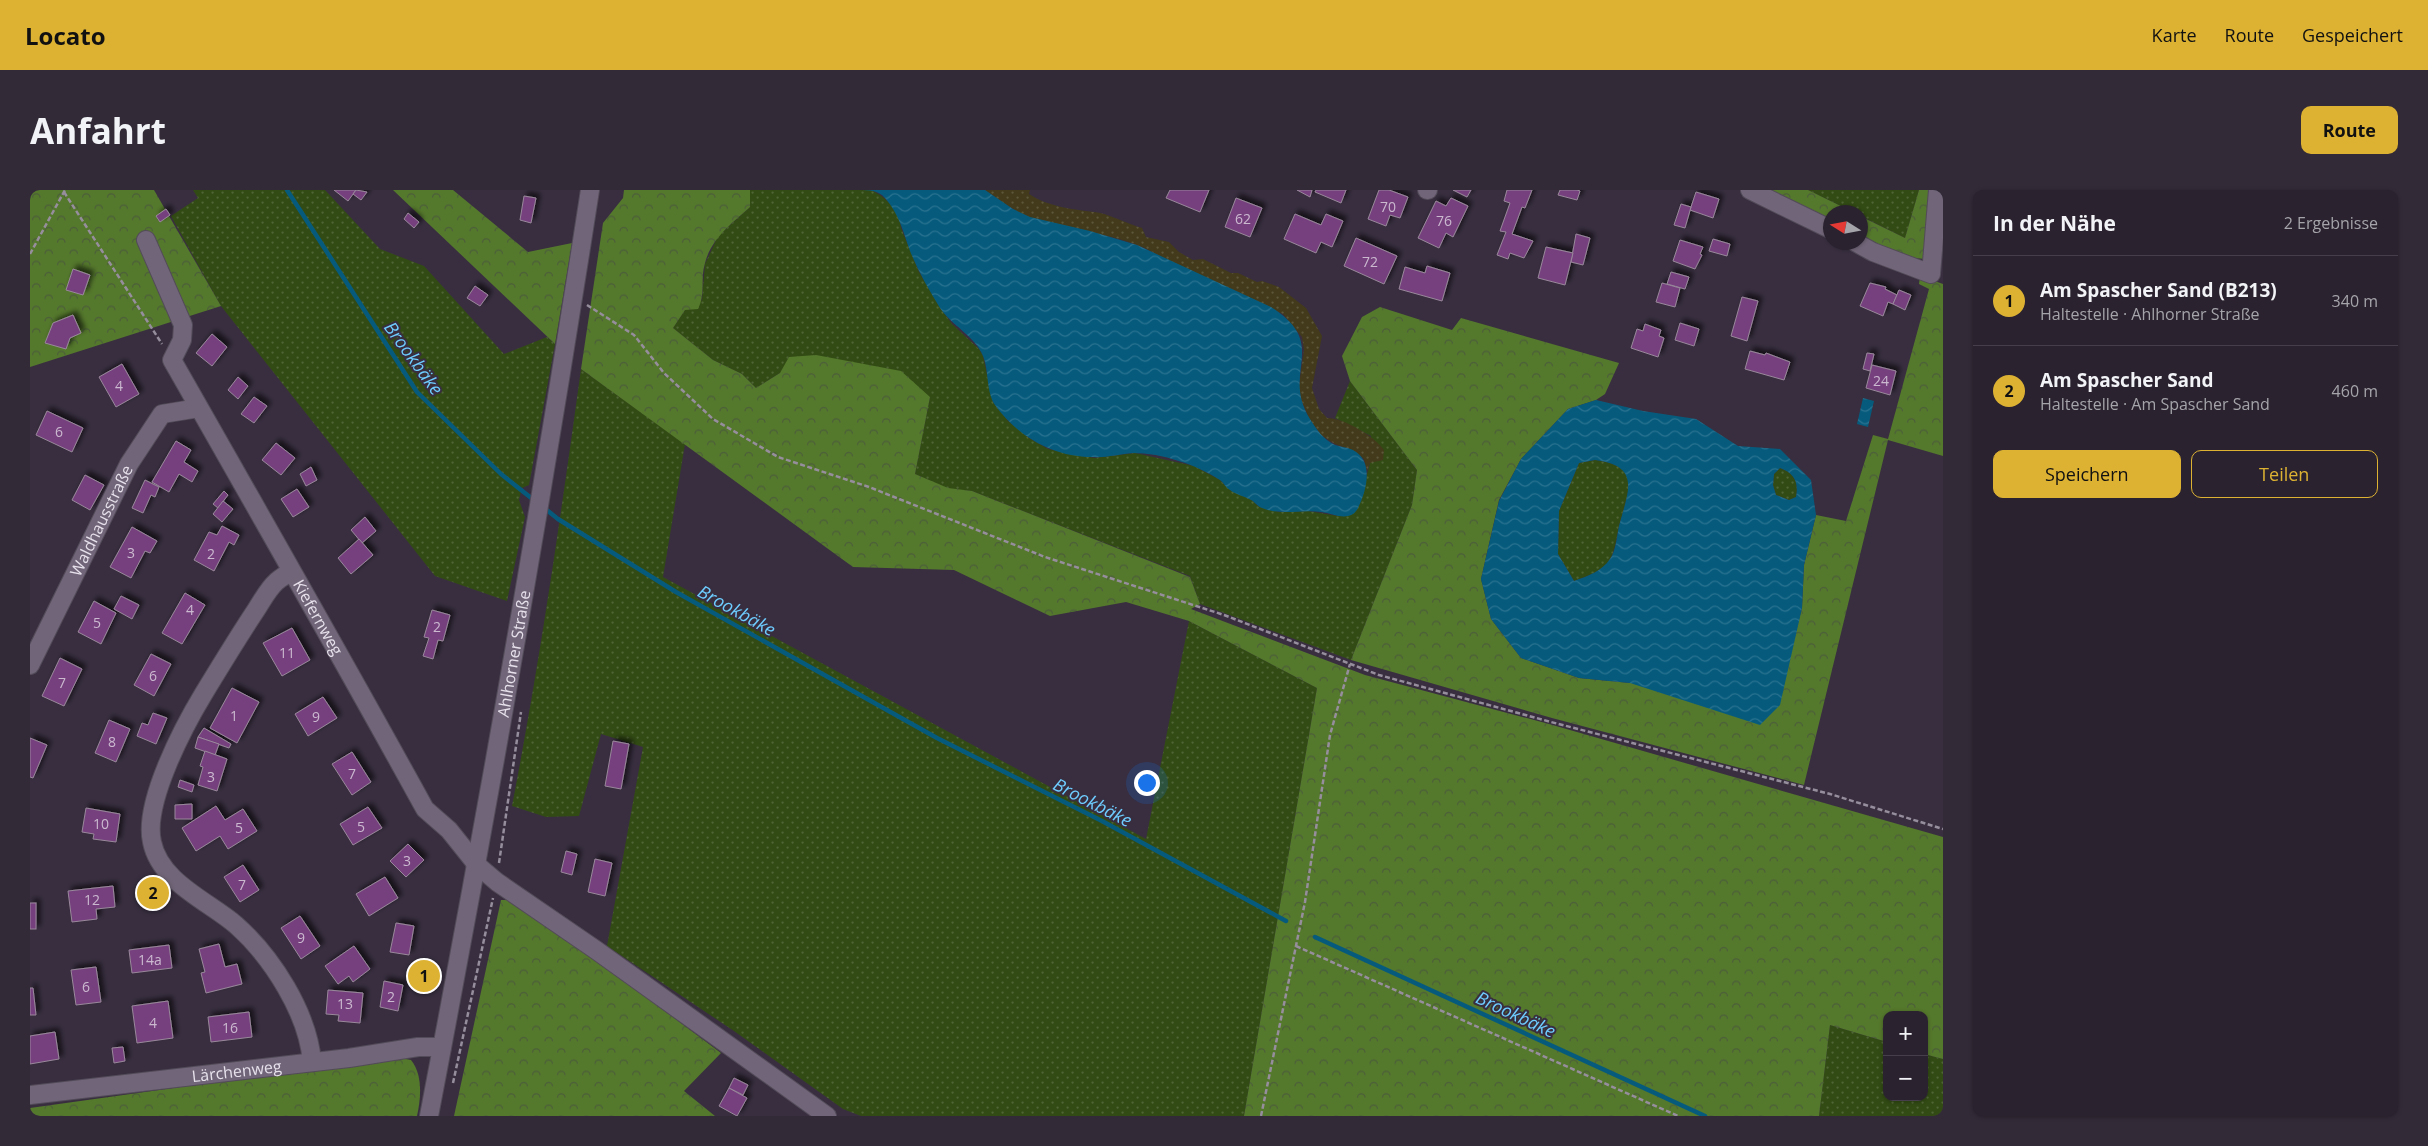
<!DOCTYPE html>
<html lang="de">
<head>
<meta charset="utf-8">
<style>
  :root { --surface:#2a222f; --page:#322a37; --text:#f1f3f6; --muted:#a5a4aa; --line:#463f4b; --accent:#ddb233 }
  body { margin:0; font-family:"Open Sans",sans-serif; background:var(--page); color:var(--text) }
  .controls { position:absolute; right:15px; bottom:15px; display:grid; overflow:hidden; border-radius:10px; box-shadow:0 1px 4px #0004 }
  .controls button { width:45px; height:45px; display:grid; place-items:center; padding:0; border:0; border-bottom:1px solid var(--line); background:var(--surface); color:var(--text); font:25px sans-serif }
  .compass { position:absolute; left:1793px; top:15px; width:45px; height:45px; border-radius:50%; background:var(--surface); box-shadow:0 1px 4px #0004; rotate:281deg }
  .you { position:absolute; left:1116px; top:592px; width:18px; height:18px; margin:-12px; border:4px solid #fff; border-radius:50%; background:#1a73e8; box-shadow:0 0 0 8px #1a73e833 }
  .badge { display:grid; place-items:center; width:32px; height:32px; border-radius:50%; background:var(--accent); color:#111; font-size:16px; font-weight:700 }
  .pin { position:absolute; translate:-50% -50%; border:2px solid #fff; box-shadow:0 1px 5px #0006 }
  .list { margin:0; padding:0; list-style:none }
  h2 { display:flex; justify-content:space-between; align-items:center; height:65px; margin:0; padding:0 20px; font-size:21px }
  h2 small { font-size:16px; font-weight:400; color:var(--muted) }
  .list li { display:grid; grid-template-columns:32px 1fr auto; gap:15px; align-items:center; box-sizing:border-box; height:90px; padding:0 20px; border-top:1px solid var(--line) }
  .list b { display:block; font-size:19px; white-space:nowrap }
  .list p { margin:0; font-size:16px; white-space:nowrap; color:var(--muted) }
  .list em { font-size:16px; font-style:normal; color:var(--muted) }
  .actions { display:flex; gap:10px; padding:15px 20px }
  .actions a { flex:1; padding:11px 0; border:1px solid var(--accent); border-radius:10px; text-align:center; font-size:18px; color:var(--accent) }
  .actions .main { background:var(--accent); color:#111 }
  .map { position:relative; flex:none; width:1913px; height:926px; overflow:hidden; border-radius:10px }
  header { display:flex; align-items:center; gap:30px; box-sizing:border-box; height:70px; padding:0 25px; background:var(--accent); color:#111 }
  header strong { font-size:24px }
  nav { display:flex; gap:28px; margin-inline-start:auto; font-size:18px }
  .intro { display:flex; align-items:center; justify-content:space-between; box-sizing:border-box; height:120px; padding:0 30px }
  h1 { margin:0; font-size:35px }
  .button { padding:12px 22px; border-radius:10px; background:var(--accent); color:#111; font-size:18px; font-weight:700 }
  main { display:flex; gap:30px; padding:0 30px }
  aside { flex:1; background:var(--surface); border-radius:10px; box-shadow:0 1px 4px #0004 }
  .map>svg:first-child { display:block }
  .grass { fill:url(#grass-dots) }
  .forest { fill:url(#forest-crowns) }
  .sand { fill:url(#sand-dots) }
  .water { fill:url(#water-waves); fill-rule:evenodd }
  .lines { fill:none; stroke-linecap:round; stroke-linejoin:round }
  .stream { stroke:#065b7d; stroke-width:4.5 }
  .building { fill:#76417e; stroke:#99889b; filter:url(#shadow) }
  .minor-casing { stroke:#534b59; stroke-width:20 }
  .path { stroke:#968e9c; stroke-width:2.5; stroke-dasharray:5 2.5; stroke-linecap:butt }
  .minor { stroke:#716679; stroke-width:18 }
  .labels { text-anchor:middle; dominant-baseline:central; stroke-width:4; stroke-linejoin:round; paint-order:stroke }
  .number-label { font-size:14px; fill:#cbb9d0 }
  .street-label { font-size:16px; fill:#e7e1ec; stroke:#382e3f }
  .water-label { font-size:18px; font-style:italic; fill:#6eccfe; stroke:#382e3f }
</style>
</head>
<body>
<header>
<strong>Locato</strong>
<nav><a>Karte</a><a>Route</a><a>Gespeichert</a></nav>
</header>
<div class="intro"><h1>Anfahrt</h1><a class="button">Route</a></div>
<main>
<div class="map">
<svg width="1913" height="926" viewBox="0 0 1913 926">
  <defs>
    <pattern id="grass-dots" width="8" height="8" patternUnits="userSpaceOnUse" patternTransform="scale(1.25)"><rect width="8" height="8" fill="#324b14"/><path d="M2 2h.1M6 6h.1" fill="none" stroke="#506536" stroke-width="1.8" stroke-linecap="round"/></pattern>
    <pattern id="forest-crowns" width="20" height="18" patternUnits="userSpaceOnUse" patternTransform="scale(1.25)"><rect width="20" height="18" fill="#54782c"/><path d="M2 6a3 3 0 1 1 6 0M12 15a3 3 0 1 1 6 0" fill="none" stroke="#4c5e3a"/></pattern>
    <pattern id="sand-dots" width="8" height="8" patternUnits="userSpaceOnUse" patternTransform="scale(1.25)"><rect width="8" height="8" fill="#423a1a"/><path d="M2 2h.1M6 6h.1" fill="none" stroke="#5d563b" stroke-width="1.8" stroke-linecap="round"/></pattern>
    <pattern id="water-waves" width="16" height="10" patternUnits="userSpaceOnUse" patternTransform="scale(1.25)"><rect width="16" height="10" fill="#065b7d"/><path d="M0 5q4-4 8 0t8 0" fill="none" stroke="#2a7290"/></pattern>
    <filter id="shadow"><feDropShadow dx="4" dy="-4" stdDeviation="2.5" flood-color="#0009"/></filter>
  </defs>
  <rect width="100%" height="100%" fill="#382e3f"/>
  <g class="grass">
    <path d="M163,0h132l55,59 44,17 80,88 43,-17 8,7 -26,141 -7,3 -3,12 6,17 -18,84 -72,-25 -214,-270 -50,-90 27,-18z"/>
    <path d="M720,0h120c15,5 30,22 31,38l18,44 22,37 11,15 27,25 4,7 10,46 15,19 21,17 19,11 46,9 41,-5 59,13 26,14 10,10 22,10 6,6 21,6 29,-1 30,5 20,-9 12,-44 1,-27 -36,-18 15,-37 67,89 -5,35 -61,155 -151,-56 -10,-28 -218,-85 -24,-2 -33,-15 15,-77 -150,-24 -24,15 -14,-14 -29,-14 -40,-32 12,-18 17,-10 3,-36 13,-28 32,-29z"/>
    <path d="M1778,0h111l-14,48 -44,-22 -1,-4h-7z"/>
    <path d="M551,179l104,75 -22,133 483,262 43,-218 128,67 -73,428h-383l-18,-7 -109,-78 -127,-85 36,-199 -42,-13 -22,82 -33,1 -34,-11c28,-145 49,-291 69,-437z"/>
    <path d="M1565,270c48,6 33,31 24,66 -2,9 -4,25 -9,33 -8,13 -23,17 -36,22l-16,-27 1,-43 20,-48z"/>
    <path d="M1750,278c14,5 19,14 16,29l-7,3 -13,-5 -3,-10 1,-11z"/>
    <path d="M1800,835l57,17v55h37v-43l19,5v57h-124z"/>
  </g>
  <g class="forest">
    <path d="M0,0h124l67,116 -191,61z"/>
    <path d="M363,0h60l75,62 44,-9 -17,101z"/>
    <path d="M594,0h126v17c-18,16 -39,32 -45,56 -5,16 1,31 -7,46l-13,1 -12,18 40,32 29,14 14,14 24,-15 9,-16 27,-2 85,16 29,26 -15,77 33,14 24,3 218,86 10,27 -9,5 174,66 184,49 394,113v222l-19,-5v-39h-37v27l-57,-17 -11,91h-575l73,-428 -128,-67 -63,-19 -76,14 -96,-46 -101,-3 -272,-198 22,-146 20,-25z"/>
    <path d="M1741,0h37l45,22h-23v11l-61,-30z"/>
    <path d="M1889,0h14l-7,69 -25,-2 -40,-20 -1,-21 45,22z"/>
    <path d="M1890,86l23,8v172l-55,-16 -84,345 -252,-67 -201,-58 61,-155 5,-35 -67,-89 -8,-25 20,-39 18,-10 72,23 9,-12 158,45 -14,31 -9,6 -28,9 -47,50 -22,41 -18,79 10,40 30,39 58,20 51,5 161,-33 11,-42 2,-43 12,-50 30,6 27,-86 15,4 41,-150 -10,-5z"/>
    <path d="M471,710h15l205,153 -37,38 31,25h-261z"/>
    <path d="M365,867l16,3c12,15 10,38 6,56h-387v-8z"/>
  </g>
  <path class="sand" d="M955,0h45l-1,4c20,13 42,15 65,18 13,1 34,12 48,16l4,9 23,5 10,10 14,8 10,-1 28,14h7l19,9 5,-1 17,6 27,21 16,28 -10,52 7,21 8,9c17,0 47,18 57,32l-1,10 -13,3 -3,8 -3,-12 -10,-8 -19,-7 -14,-9 -11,-15 -12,-27 6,-43 -2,-13 -19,-23 -118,-54c-35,-27 -93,-27 -134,-42 -17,-7 -32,-18 -46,-28z"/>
  <g class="water">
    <path d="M829,0h126l28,19 17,8 60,14 47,14 134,62c60,38 9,64 39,112 6,10 14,21 25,26 6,2 12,2 18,5 21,11 14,40 5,58 -2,4 -5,7 -10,8 -8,2 -18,-3 -27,-4 -19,-3 -41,4 -59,-4 -5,-2 -7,-6 -11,-8 -6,-4 -15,-5 -21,-10 -4,-2 -6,-7 -10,-10 -23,-15 -58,-27 -87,-27 -13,1 -27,5 -41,4 -39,0 -75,-21 -97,-52 -9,-13 -6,-35 -12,-49 -8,-20 -32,-31 -43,-48 -11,-18 -22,-37 -30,-57 -7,-20 -11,-37 -25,-53 -7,-8 -16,-8 -26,-8z"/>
    <path d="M1833,208l11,3 -6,26 -11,-3z"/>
    <path d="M1566,210l47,11 53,8 42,27 42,3 31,31 5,35 -12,50 -2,43 -22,97 -20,20 -130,-42 -51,-5 -58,-20 -30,-39 -10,-40 18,-78 22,-42 47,-50zM1565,270c47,6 33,32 24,66 -2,9 -3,25 -9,33 -8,12 -22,17 -36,22l-16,-27 1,-43 20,-48zM1750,278c14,5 19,14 16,29l-7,3 -13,-5 -3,-10 1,-11z"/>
  </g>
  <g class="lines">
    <g class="stream">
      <path d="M257,0l130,202 84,82 34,27"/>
      <path d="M513,317l15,12 118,73 261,146 165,83 184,100"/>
      <path d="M1285,747l390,179"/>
    </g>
  </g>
  <g class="building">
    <path d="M304,0h22l-8,11z"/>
    <path d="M326,0l11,2 -6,8 -8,-6z"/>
    <path d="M1140,0h39l-9,22 -34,-14z"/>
    <path d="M1267,0h15l-2,7z"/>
    <path d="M1286,0h30l-5,13 -26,-11z"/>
    <path d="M1349,0h10l19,7 -8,21 -10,-3 -4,11 -18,-7z"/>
    <path d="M1423,0h18l-4,7z"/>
    <path d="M1477,0h25l-7,18 -3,-1 -10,27 21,7 -9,17 -14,-5 -2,6 -11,-4 9,-23 -6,-1 10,-28 -6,-2z"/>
    <path d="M1530,0h17l3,1 -3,9 -19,-5z"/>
    <path d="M1666,2l23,7 -6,19 -23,-8z"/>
    <path d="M494,6l12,2 -5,25 -11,-3z"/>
    <path d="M1206,8l26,10 -12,29 -25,-10z"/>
    <path d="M1421,8l17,8 -15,31 -7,-4 -7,15 -21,-10 18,-37 10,5z"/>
    <path d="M1651,14l10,3 -6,21 -11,-3z"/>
    <path d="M136,19l4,6 -10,7 -4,-6z"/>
    <path d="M378,23l11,9 -5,6 -10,-9z"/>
    <path d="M1265,24l26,11 5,-11 17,7 -11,26 -11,-5 -5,11 -32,-14z"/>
    <path d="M1546,44l14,4 -7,27 -12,-3z"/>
    <path d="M1326,48l41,18 -13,28 -40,-18z"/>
    <path d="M1683,49l17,5 -3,12 -18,-5z"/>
    <path d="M1650,50l23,7 -3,7 2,1 -7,14 -22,-8z"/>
    <path d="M1516,57l27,6 -8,32 -27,-7z"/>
    <path d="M1397,76l23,7 -8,28 -43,-12 6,-22 20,6z"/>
    <path d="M43,79l17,6 -7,20 -17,-5z"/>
    <path d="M1641,82l18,5 -4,12 -18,-5z"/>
    <path d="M1632,93l18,5 -5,19 -19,-5z"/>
    <path d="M1840,93l16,4 -1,2 12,6 -4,9 -5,-2 -5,14 -23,-10z"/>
    <path d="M445,96l13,9 -8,11 -13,-8z"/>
    <path d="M1869,100l12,5 -6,15 -12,-6z"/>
    <path d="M1712,107l16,4 -11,40 -16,-5z"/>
    <path d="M43,125l8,18 -11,5 -4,11 -21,-6 8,-20z"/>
    <path d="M1650,133l19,6 -5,17 -19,-6z"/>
    <path d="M1615,134l16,6 -2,6 5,2 -6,19 -27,-9 6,-19 6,2z"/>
    <path d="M182,144l15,13 -15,19 -16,-13z"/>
    <path d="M1720,161l15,4 1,-2 24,9 -6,18 -39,-11z"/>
    <path d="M1837,163l7,1 -4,17 -7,-2z"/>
    <path d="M92,174l17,30 -23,13 -17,-30z"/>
    <path d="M1842,175l24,6 -6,24 -24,-7z"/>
    <path d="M208,187l10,9 -10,13 -10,-9z"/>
    <path d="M224,207l13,9 -13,17 -13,-9z"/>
    <path d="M17,221l36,17 -11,24 -36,-17z"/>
    <path d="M146,251l15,9 -7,12 14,9 -6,11 -13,-8 -10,18 -17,-10z"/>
    <path d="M246,253l19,15 -14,17 -19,-15z"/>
    <path d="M281,277l6,13 -11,6 -6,-12z"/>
    <path d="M55,285l19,10 -14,25 -18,-10z"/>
    <path d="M115,290l14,7 -4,10 -4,-2 -8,18 -11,-5z"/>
    <path d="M267,299l12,18 -16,10 -12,-18z"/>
    <path d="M194,301l4,4 -10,13 -5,-4z"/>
    <path d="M193,311l10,8 -11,13 -9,-8z"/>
    <path d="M335,327l11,14 -14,12 -11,-13z"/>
    <path d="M192,336l17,9 -5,10 -5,-3 -15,29 -20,-11 15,-28 8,3z"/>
    <path d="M102,337l25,14 -7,12 -5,-2 -14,27 -21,-11z"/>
    <path d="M329,349l14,16 -22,19 -13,-16z"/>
    <path d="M155,403l20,12 -23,39 -20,-11z"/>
    <path d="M91,406l18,9 -7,14 -18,-10z"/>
    <path d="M64,411l22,12 -15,31 -23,-12z"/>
    <path d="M402,420l18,5 -7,26 -5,-1 -5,19 -10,-3 6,-18 -5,-1z"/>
    <path d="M262,438l18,32 -28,16 -19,-33z"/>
    <path d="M121,464l20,10 -17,32 -20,-11z"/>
    <path d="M30,468l22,11 -18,37 -22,-10z"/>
    <path d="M202,498l27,14 -22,41 -27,-15z"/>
    <path d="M293,507l14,21 -29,18 -13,-22z"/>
    <path d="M123,523l14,5 -11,26 -19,-8 5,-13 6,2z"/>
    <path d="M79,530l21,9 -14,33 -21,-9z"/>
    <path d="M174,538l27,16 -2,4 -31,-11z"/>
    <path d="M168,547l21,7 -4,11 -20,-7z"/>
    <path d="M0,548l17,7 -14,33 -3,-1z"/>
    <path d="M583,551l16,3 -8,45 -16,-3z"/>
    <path d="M175,561l22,8 -10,32 -19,-6 5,-18 -3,-1z"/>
    <path d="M322,562l19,30 -19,13 -20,-31z"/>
    <path d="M150,590l14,5 -2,7 -14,-5z"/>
    <path d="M162,614v15h-17v-14z"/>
    <path d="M186,616l9,14 18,-11 14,22 -29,18 -8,-13 -24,15 -14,-23z"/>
    <path d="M338,617l14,21 -29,17 -13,-21z"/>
    <path d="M56,618l34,6 -4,28 -23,-3 1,-5 -12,-2z"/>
    <path d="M378,654l16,16 -18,17 -16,-16z"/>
    <path d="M536,661l11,3 -5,21 -11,-3z"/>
    <path d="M565,669l17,4 -7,33 -17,-4z"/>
    <path d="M213,675l16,25 -19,12 -16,-25z"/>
    <path d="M355,687l13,21 -29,18 -13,-22z"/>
    <path d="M83,696l2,21 -19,2 1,10 -25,3 -4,-31z"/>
    <rect x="0" y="713" width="6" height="26"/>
    <path d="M270,726l20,30 -19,13 -20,-31z"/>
    <path d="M366,733l18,3 -5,29 -19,-3z"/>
    <path d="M189,754l6,23 12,-3 5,20 -36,9 -5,-20 4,-1 -6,-23z"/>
    <path d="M139,755l3,23 -40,5 -3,-23z"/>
    <path d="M324,756l16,23 -17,13 -4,-6 -11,8 -13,-18z"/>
    <path d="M66,777l5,35 -25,3 -5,-35z"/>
    <path d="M354,791l19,4 -5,26 -18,-4z"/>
    <path d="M0,798h3l3,27h-6z"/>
    <path d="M298,800l35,3 -3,30 -22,-2 1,-6 -13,-1z"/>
    <path d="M138,811l5,37 -36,5 -5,-37z"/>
    <path d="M219,822l3,25 -41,5 -3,-25z"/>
    <path d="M25,842l4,27 -29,5v-28z"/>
    <path d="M93,857l2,14 -11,2 -2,-15z"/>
    <path d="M704,888l14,7 -5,10 -14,-7z"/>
    <path d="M699,898l18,10 -10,18 -18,-10z"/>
  </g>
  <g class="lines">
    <defs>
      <g id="minor">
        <path d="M1397,0h1"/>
        <path d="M1720,0l80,39"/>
        <path id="s1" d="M116,50l37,85 -1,15 -10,20c85,149 170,298 253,449l24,21 28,35 20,17 99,68 231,166"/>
        <path d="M1825,52l18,10 58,22 7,-84"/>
        <path d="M261,381c-5,4 -11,7 -15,11 -8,7 -14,19 -20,28 -18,27 -35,55 -52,83 -20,33 -61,110 -52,149 8,40 56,59 84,83 36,32 72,88 76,137"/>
        <path id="s2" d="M0,475l99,-201 33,-50 37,-6"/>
        <path id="s3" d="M0,905l319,-37 69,-11h24"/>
        <path id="s4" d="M399,926c59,-308 113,-616 161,-926"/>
      </g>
    </defs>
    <use href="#minor" class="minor-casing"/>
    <g class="path">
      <path d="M34,2l98,152"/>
      <path d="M0,64l35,-64"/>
      <path d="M557,115l47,30 30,38 49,46 65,38 91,30 176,70 179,58 155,60 172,47 279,72 113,35"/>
      <path d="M469,673l22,-151"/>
      <path d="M1266,756l382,170"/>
      <path d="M423,893l40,-185"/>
      <path d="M1231,926l44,-214 25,-167 20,-71"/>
    </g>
    <use href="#minor" class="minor"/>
  </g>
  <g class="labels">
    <g class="number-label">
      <text x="1358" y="16">70</text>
      <text x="1213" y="28">62</text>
      <text x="1414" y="30">76</text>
      <text x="1340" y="71">72</text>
      <text x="1851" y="190">24</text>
      <text x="89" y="195">4</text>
      <text x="29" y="241">6</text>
      <text x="101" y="362">3</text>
      <text x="181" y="363">2</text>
      <text x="160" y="419">4</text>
      <text x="67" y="432">5</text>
      <text x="407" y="436">2</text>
      <text x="257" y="462">11</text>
      <text x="123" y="485">6</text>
      <text x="32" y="492">7</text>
      <text x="204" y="525">1</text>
      <text x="286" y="526">9</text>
      <text x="82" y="551">8</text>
      <text x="322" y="583">7</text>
      <text x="181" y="586">3</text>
      <text x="71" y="633">10</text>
      <text x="331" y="636">5</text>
      <text x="209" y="637">5</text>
      <text x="377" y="670">3</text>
      <text x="212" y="694">7</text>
      <text x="62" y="709">12</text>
      <text x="271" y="747">9</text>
      <text x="120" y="769">14a</text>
      <text x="56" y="796">6</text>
      <text x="361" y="806">2</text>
      <text x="315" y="813">13</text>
      <text x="123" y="832">4</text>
      <text x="200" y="837">16</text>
    </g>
    <g class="street-label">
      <text stroke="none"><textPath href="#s2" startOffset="161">Waldhausstraße</textPath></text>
      <text stroke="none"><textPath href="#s1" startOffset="426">Kiefernweg</textPath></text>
      <text stroke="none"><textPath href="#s4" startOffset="470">Ahlhorner Straße</textPath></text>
      <text stroke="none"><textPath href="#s3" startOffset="208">Lärchenweg</textPath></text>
    </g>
    <g class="water-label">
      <text transform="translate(384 168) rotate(54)">Brookbäke</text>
      <text transform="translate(707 420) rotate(29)">Brookbäke</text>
      <text transform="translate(1063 612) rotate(27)">Brookbäke</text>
      <text transform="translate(1486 824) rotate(25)">Brookbäke</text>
    </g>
  </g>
</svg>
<div class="controls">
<button>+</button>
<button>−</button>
</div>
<svg class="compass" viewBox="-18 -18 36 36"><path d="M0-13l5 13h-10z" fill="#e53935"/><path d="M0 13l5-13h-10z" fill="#a5a4aa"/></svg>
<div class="you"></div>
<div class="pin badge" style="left:394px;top:786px">1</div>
<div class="pin badge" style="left:123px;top:703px">2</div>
</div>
<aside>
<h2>In der Nähe<small>2 Ergebnisse</small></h2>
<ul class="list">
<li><span class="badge">1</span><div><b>Am Spascher Sand (B213)</b><p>Haltestelle · Ahlhorner Straße</p></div><em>340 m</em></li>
<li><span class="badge">2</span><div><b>Am Spascher Sand</b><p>Haltestelle · Am Spascher Sand</p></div><em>460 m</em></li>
</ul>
<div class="actions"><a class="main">Speichern</a><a>Teilen</a></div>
</aside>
</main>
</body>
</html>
